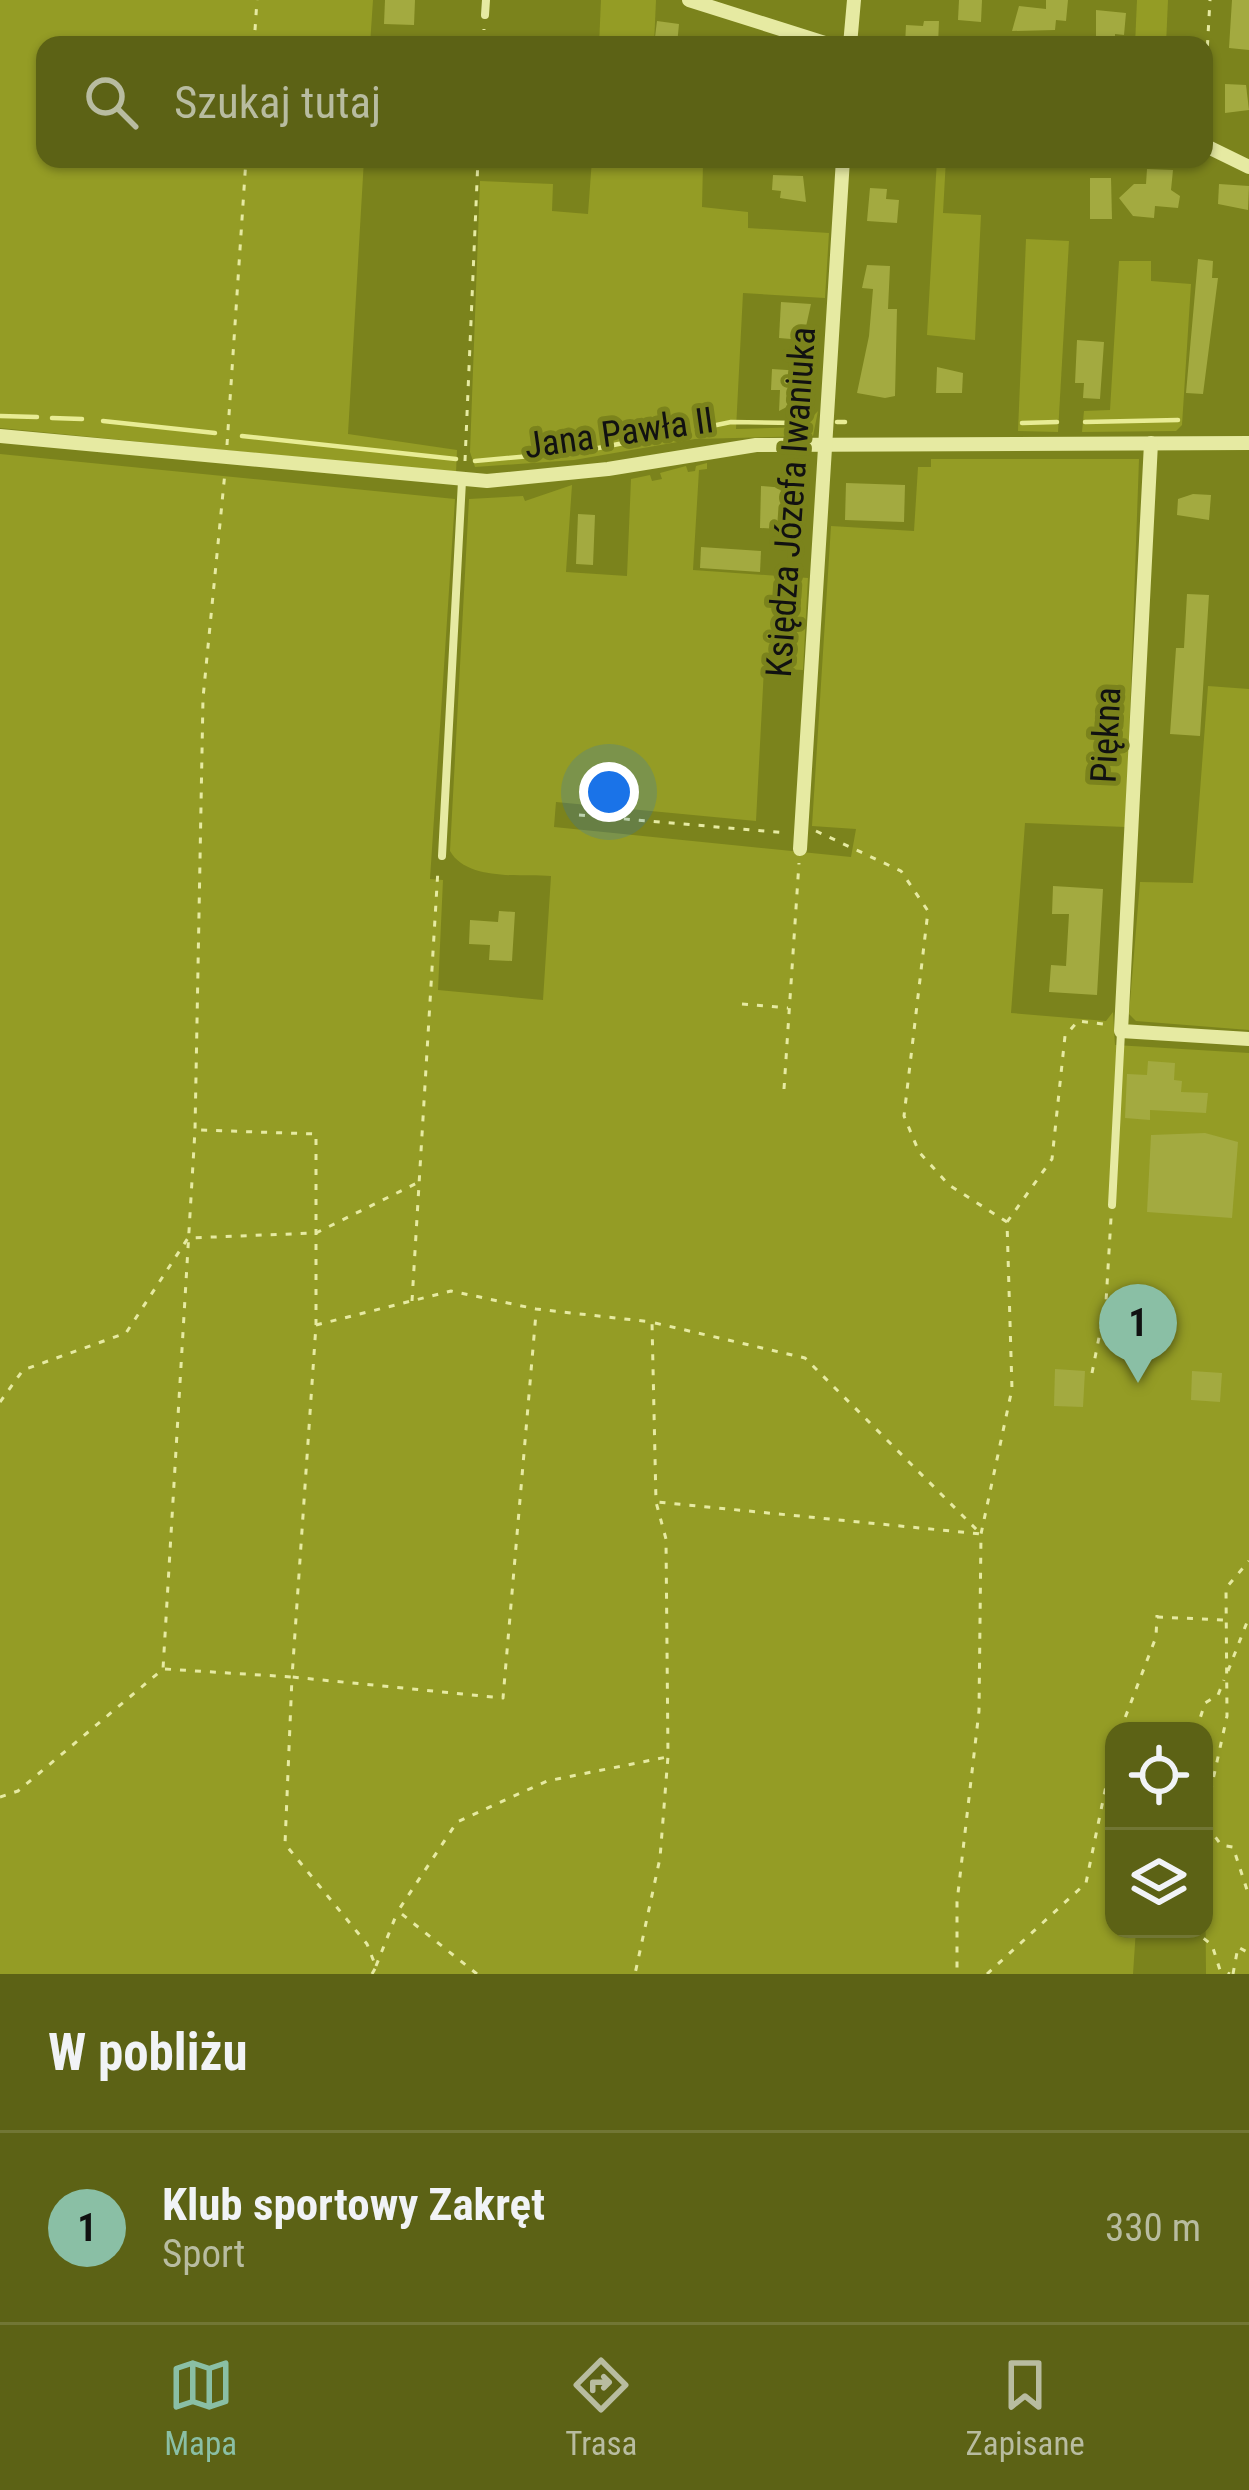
<!DOCTYPE html>
<html lang="pl">
<head>
<meta charset="utf-8">
<style>
  :root { --surface:#5c6215; --page:#656b22; --text:#f1f3f6; --muted:#b8bca0; --line:#717634; --accent:#8abfa5 }
  body { margin:0; font-family:"Roboto Condensed",sans-serif; background:var(--page); color:var(--text) }
  .controls { position:absolute; right:36px; bottom:36px; display:grid; overflow:hidden; border-radius:24px; box-shadow:0 3px 9px #0004 }
  .controls button { width:108px; height:108px; display:grid; place-items:center; padding:0; border:0; border-bottom:3px solid var(--line); background:var(--surface); color:var(--text); font:60px sans-serif }
  .you { position:absolute; left:609px; top:792px; width:42px; height:42px; margin:-30px; border:9px solid #fff; border-radius:50%; background:#1a73e8; box-shadow:0 0 0 18px #1a73e833 }
  .badge { display:grid; place-items:center; width:78px; height:78px; border-radius:50%; background:var(--accent); color:#111; font-size:39px; font-weight:700 }
  .pin { position:absolute; translate:-50% -99px; filter:drop-shadow(0 3px 6px #0008) }
  .pin::after { content:''; position:absolute; top:63px; width:42px; height:36px; background:inherit; clip-path:polygon(0 0,100% 0,50% 100%) }
  .list { margin:0; padding:0; list-style:none }
  h2 { display:flex; justify-content:space-between; align-items:center; height:156px; margin:0; padding:0 48px; font-size:51px }
  h2 small { font-size:39px; font-weight:400; color:var(--muted) }
  .list li { display:grid; grid-template-columns:78px 1fr auto; gap:36px; align-items:center; box-sizing:border-box; height:192px; padding:0 48px; border-top:3px solid var(--line) }
  .list b { display:block; font-size:45px; white-space:nowrap }
  .list p { margin:0; font-size:39px; white-space:nowrap; color:var(--muted) }
  .list em { font-size:39px; font-style:normal; color:var(--muted) }
  .icon { flex:none; width:66px; height:66px; fill:none; stroke:currentColor; stroke-width:2; stroke-linecap:round; stroke-linejoin:round }
  .map { position:relative; flex:none; width:1249px; height:1974px; overflow:hidden }
  .search { position:absolute; background:var(--surface); box-shadow:0 3px 9px #0004; left:36px; right:36px; top:36px; height:132px; display:flex; align-items:center; gap:30px; box-sizing:border-box; padding:0 42px; border-radius:24px; color:var(--muted); font-size:45px }
  .sheet { height:348px; background:var(--surface) }
  nav { display:flex; justify-content:space-around; align-items:center; box-sizing:border-box; height:168px; border-top:3px solid var(--line); background:var(--surface); font-size:33px; color:var(--muted) }
  nav a { display:grid; justify-items:center; gap:6px }
  nav .on { color:var(--accent) }
  .map>svg:first-child { display:block }
  .green { fill:#949c25 }
  .lines { fill:none; stroke-linecap:round; stroke-linejoin:round }
  .stream { stroke:#e8ec94; stroke-width:4.5 }
  .building { fill:#a3aa40 }
  .path { stroke:#e6eaa2; stroke-width:3; stroke-dasharray:6 9; stroke-linecap:butt }
  .service { stroke:#e6eaa2; stroke-width:8 }
  .minor { stroke:#e6eaa2; stroke-width:14 }
  .labels { text-anchor:middle; dominant-baseline:central; stroke-width:10; stroke-linejoin:round; paint-order:stroke }
  .street-label { font-size:36px; fill:#111; stroke:#7b831c }
</style>
</head>
<body>
<div class="map">
<svg width="1249" height="1974" viewBox="0 0 1249 1974">
  <rect width="100%" height="100%" fill="#7b831c"/>
  <g class="green">
    <path d="M0,0h373l-3,45h-325v114h319l-16,275 109,16 -1,23 -456,-45z"/>
    <path d="M601,0h55l-2,45h-55z"/>
    <path d="M1137,0h31l-2,45h-31z"/>
    <path d="M592,159l111,5 -1,43 46,5v16l81,5 -4,65 -82,-5 -7,136 67,-2 15,-16 -5,25 -118,3 -121,21 -99,7 -5,-15 10,-271 73,3 -1,27 36,3z"/>
    <path d="M937,159h9l-3,54 38,2 -6,125 -48,-5z"/>
    <path d="M1026,239l43,2 -11,191 -40,-1z"/>
    <path d="M1119,261h32v20l40,3 -9,141 -6,6 -94,1 2,-21 26,-1z"/>
    <path d="M0,454l455,45 -25,380 13,1 -5,110 105,10 8,-124c-31,-2 -84,5 -101,-25l19,-352 54,-3 2,5 47,-16 -6,87 61,4 4,-97 19,-4 2,6 10,-2 -2,-6 26,-7 2,6 7,-1 1,-5 11,-3v6l-8,1 -6,100 115,8 -5,92 -39,-2 -8,153 -200,-19 -2,25 297,30 5,-28 -44,-3 19,-300 83,5 4,-64h13v-8h208l-13,368 -101,-4 -14,190 95,8 7,-9 2,33 134,8v921h-43l-2,-243h-90v198h22l-3,45h-1133z"/>
    <path d="M1208,686l41,3v341l-113,-9 -7,-7 11,-132 53,1z"/>
  </g>
  <g class="lines">
    <g class="stream">
      <path d="M0,416l37,1"/>
      <path d="M52,418l30,1"/>
      <path d="M103,421l112,12"/>
      <path d="M837,422h8"/>
      <path d="M1085,422l93,-2"/>
      <path d="M1022,423l35,-1"/>
      <path d="M697,429l34,-7 65,1"/>
      <path d="M242,436l214,23"/>
      <path d="M588,450l97,-19"/>
      <path d="M475,461l89,-8"/>
    </g>
  </g>
  <g class="building">
    <path d="M385,0h30l-1,25 -30,-1z"/>
    <path d="M959,0h23l-1,22 -23,-2z"/>
    <path d="M1046,0h22l-2,21 -10,-1 -1,10 -43,1 7,-25 27,3z"/>
    <path d="M1232,0h17v50l-20,-2z"/>
    <path d="M1096,10l30,3 -2,22 -9,-1v11h-19z"/>
    <path d="M657,21l22,3 -2,21h-23z"/>
    <path d="M924,21h15l-1,24h-33l1,-20 17,1z"/>
    <path d="M1225,84l21,1 3,25 -24,3z"/>
    <path d="M1147,169l26,1 -2,20 9,6 -2,12 -23,-2 -1,12 -21,-2 -14,-18 15,-14h12z"/>
    <path d="M773,175l30,1 3,26 -26,-4 1,-7 -9,-1z"/>
    <path d="M1090,178h21l1,41h-22z"/>
    <path d="M1219,184l30,2 -1,24 -30,-6z"/>
    <path d="M870,188l17,1 -1,10 13,1 -2,23 -30,-2z"/>
    <path d="M1198,259l15,2 -1,17h6l-15,116 -17,-1z"/>
    <path d="M867,265l23,1 -2,43h9l-2,87 -10,2 -28,-5 12,-57 4,-47 -11,-1z"/>
    <path d="M781,302l30,2 -8,36 -24,-2z"/>
    <path d="M1077,340l27,2 -4,57 -17,-1 1,-15h-9z"/>
    <path d="M937,367l26,6 -1,20h-26z"/>
    <path d="M772,369l30,2 -2,29 -21,11 1,-21h-9z"/>
    <path d="M846,483l59,2 -1,37 -59,-2z"/>
    <path d="M761,486l24,2 -5,41 -20,-1z"/>
    <path d="M1193,494l18,1 -2,25 -32,-5 1,-16z"/>
    <path d="M578,514l17,1 -2,50 -17,-1z"/>
    <path d="M701,547l60,4 -1,21 -60,-4z"/>
    <path d="M1187,594l22,1 -9,141 -30,-2 6,-86h8z"/>
    <path d="M1053,886l50,3 -6,106 -48,-3 2,-27 15,1 3,-52h-17z"/>
    <path d="M499,911l16,1 -3,49 -23,-1 1,-15 -21,-1 1,-24 28,2z"/>
    <path d="M1148,1061l27,2 -1,17 8,1 -1,11 27,1 -2,20 -56,-3v10l-25,-2 2,-44 20,1z"/>
    <path d="M1205,1133l33,9 -6,76 -85,-6 4,-77z"/>
    <path d="M1055,1369l30,2 -2,36 -29,-1z"/>
    <path d="M1192,1371l30,2 -2,29 -29,-2z"/>
  </g>
  <g class="lines">
    <g class="path">
      <path d="M254,45l3,-45"/>
      <path d="M483,45l1,-16"/>
      <path d="M1204,106l6,-106"/>
      <path d="M227,445l19,-286"/>
      <path d="M465,461l13,-302"/>
      <path d="M579,815l208,18"/>
      <path d="M816,831l85,40 27,40 -24,205 15,36 30,33 58,37 5,167 -31,145 -2,177 -22,191v72"/>
      <path d="M742,1004l46,4"/>
      <path d="M784,1089l15,-226"/>
      <path d="M1007,1222l45,-63 13,-123 13,-15 25,3"/>
      <path d="M412,1301l26,-432"/>
      <path d="M655,1323l150,35 176,176 -324,-32"/>
      <path d="M316,1325l135,-34 85,18 116,13 4,180 10,37 2,217 -8,102 -25,116"/>
      <path d="M1092,1373l14,-71 5,-84"/>
      <path d="M0,1402l23,-32 103,-37 62,-95 128,-5 101,-50"/>
      <path d="M1157,1617l67,3"/>
      <path d="M165,1669l127,8 24,-352v-191l-118,-4"/>
      <path d="M1228,1671l21,-54"/>
      <path d="M1120,1731l36,-94 1,-22"/>
      <path d="M1196,1731l9,-28 13,-8 6,-15"/>
      <path d="M0,1797l18,-6 145,-122 32,-539 8,-432 22,-226"/>
      <path d="M1204,1821l23,-105 -1,-128 23,-27"/>
      <path d="M1207,1825l14,20 12,2 16,49"/>
      <path d="M1192,1929l20,16 8,25 10,4"/>
      <path d="M376,1966l21,-53"/>
      <path d="M372,1974l4,-7 -9,-23 -82,-100 7,-167 211,21 33,-385"/>
      <path d="M477,1974l-79,-63 59,-89 90,-41 120,-24"/>
      <path d="M987,1974l99,-91 28,-136"/>
      <path d="M1233,1974l5,-27 11,6"/>
    </g>
    <g class="service">
      <path d="M485,15l1,-15"/>
      <path d="M442,856l20,-375"/>
      <path d="M1112,1205l9,-173"/>
    </g>
    <g class="minor">
      <path d="M689,0l142,45"/>
      <path d="M850,45l4,-45"/>
      <path d="M1204,145l45,22"/>
      <path d="M0,436l487,45 121,-12 148,-24 493,-2"/>
      <path d="M1151,443l-30,588 128,8"/>
      <path d="M800,849l43,-690"/>
    </g>
  </g>
  <g class="labels">
    <g class="street-label">
      <text transform="translate(619 433) rotate(-8)">Jana Pawła II</text>
      <text transform="translate(791 502) rotate(-86)">Księdza Józefa Iwaniuka</text>
      <text transform="translate(1106 735) rotate(-87)">Piękna</text>
    </g>
  </g>
</svg>
<div class="controls">
<button><svg class="icon" aria-label="locate" viewBox="0 0 24 24"><circle cx="12" cy="12" r="6"/><path d="M12 2v4M12 18v4M2 12h4M18 12h4"/></svg></button>
<button><svg class="icon" aria-label="layers" viewBox="0 0 24 24"><path d="M12 4l9 5-9 5-9-5zM3 14l9 5 9-5"/></svg></button>
</div>
<div class="you"></div>
<div class="pin badge" style="left:1138px;top:1383px">1</div>
<div class="search"><svg class="icon" aria-label="search" viewBox="0 0 24 24"><circle cx="10" cy="10" r="6"/><path d="M15 15l6 6"/></svg>Szukaj tutaj</div>
</div>
<section class="sheet">
<h2>W pobliżu<small></small></h2>
<ul class="list">
<li><span class="badge">1</span><div><b>Klub sportowy Zakręt</b><p>Sport</p></div><em>330 m</em></li>
</ul>
</section>
<nav>
<a class="on"><svg class="icon" aria-label="map" viewBox="0 0 24 24"><path d="M3 6l6-2 6 2 6-2v14l-6 2-6-2-6 2zM9 4v14M15 6v14"/></svg>Mapa</a>
<a><svg class="icon" aria-label="directions" viewBox="0 0 24 24"><path d="M12 3l9 9-9 9-9-9zM9 14v-3h6M13 9l2 2-2 2"/></svg>Trasa</a>
<a><svg class="icon" aria-label="saved" viewBox="0 0 24 24"><path d="M7 4h10v16l-5-4-5 4z"/></svg>Zapisane</a>
</nav>
</body>
</html>
